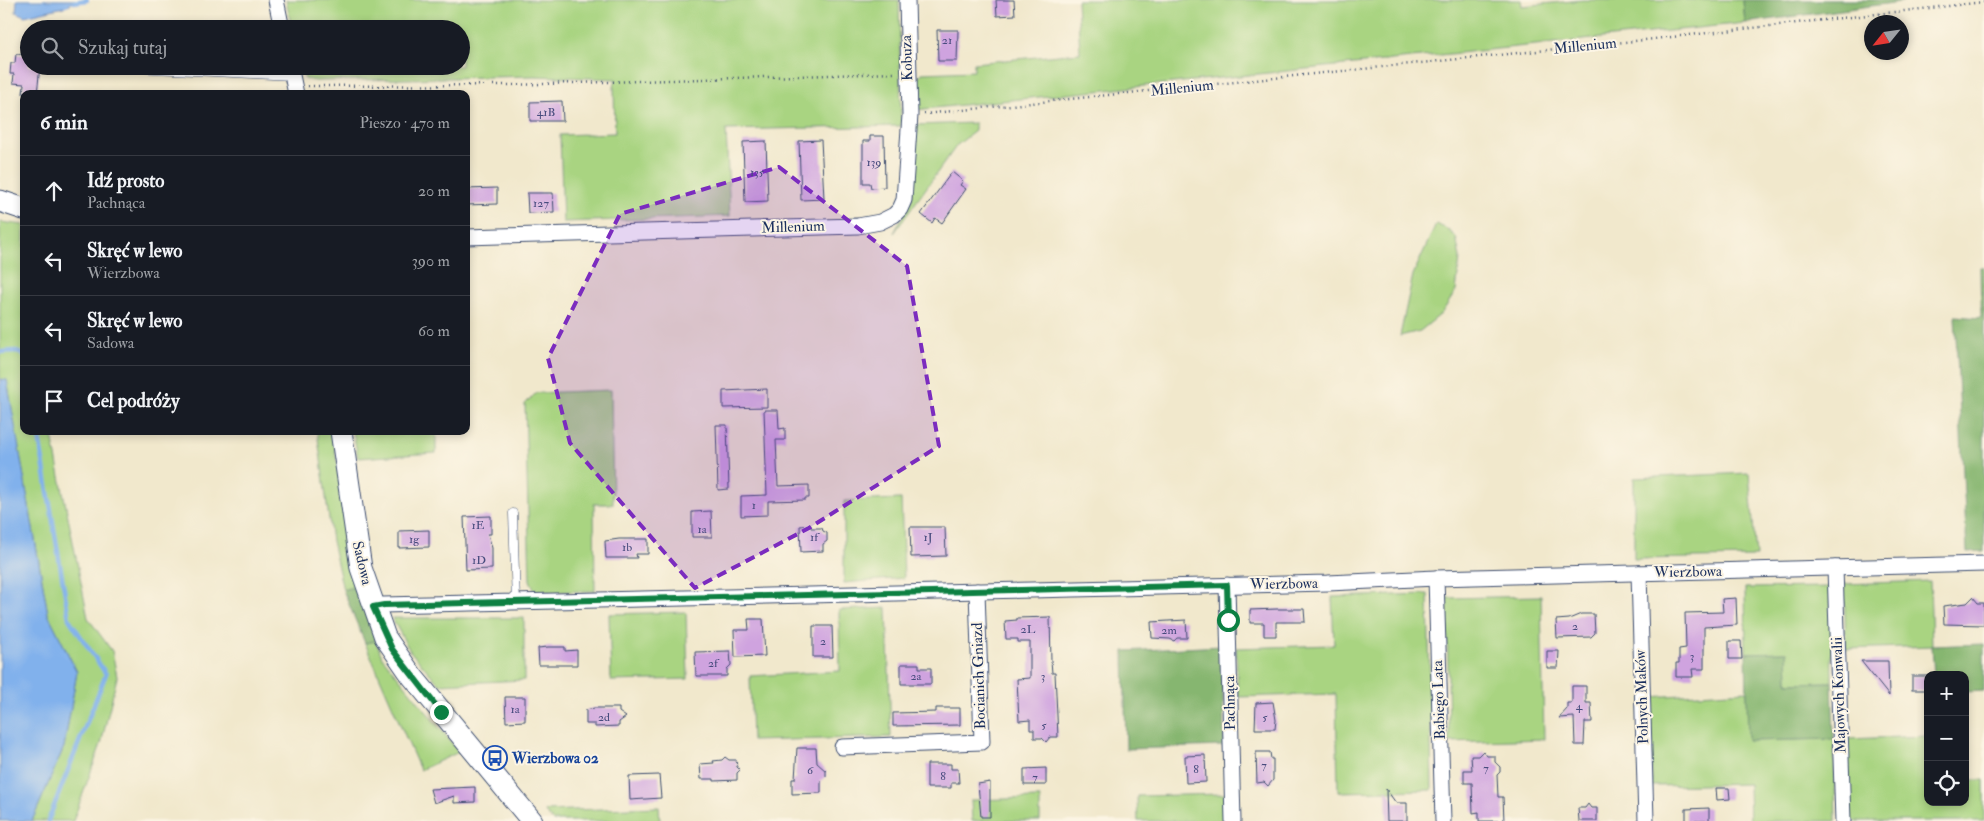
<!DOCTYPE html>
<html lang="pl">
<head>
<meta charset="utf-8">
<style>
  :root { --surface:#171b24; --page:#20242c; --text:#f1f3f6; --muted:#9ea1a6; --line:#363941 }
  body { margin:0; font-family:"IM FELL Double Pica",serif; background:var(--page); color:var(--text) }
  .controls { position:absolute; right:15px; bottom:15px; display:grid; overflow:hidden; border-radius:10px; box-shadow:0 2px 8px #0003 }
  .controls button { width:45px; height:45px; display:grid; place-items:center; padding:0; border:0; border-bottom:1px solid var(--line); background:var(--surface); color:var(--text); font:25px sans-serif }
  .compass { position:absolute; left:1864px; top:15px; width:45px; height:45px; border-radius:50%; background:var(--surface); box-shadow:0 2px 8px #0003; rotate:240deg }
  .stop { position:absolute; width:15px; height:15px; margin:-11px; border:4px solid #0b8043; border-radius:50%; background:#fff }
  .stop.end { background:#0b8043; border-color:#fff; box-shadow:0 1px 5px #0008 }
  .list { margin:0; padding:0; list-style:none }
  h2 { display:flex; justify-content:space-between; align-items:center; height:65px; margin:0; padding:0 20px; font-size:21px }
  h2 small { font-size:16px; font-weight:400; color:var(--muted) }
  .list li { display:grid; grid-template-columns:32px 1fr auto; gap:15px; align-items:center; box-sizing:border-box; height:70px; padding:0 20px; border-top:1px solid var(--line) }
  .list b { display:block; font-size:19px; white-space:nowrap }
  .list p { margin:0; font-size:16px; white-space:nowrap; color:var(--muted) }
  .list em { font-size:16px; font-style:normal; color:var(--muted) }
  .icon { flex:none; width:28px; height:28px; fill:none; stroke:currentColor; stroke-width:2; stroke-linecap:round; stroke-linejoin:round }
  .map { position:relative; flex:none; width:1984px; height:821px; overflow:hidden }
  .search { position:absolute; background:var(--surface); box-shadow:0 2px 8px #0003; left:20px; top:20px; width:450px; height:55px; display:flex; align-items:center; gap:12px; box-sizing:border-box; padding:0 18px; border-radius:28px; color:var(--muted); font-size:19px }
  .panel { position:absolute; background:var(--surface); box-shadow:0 2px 8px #0003; left:20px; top:90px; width:450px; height:345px; border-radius:10px }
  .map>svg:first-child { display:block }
  .green { fill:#a9d481; stroke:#628270 }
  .forest { fill:#86b66f; stroke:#507266 }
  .water { fill:#81b1ec; stroke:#4e70a5 }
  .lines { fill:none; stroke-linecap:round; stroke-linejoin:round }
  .stream { stroke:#81b1ec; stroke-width:4.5 }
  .building { fill:#cfa3df }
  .lane-casing { stroke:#3b4b6e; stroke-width:9 }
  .street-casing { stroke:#3b4b6e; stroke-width:17 }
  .secondary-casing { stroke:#3b4b6e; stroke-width:23 }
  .path { stroke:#3b4b6e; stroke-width:2.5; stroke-dasharray:1 4; stroke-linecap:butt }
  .lane { stroke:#fff; stroke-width:8 }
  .street { stroke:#fff; stroke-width:15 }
  .secondary { stroke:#fff; stroke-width:21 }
  .route { stroke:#0b8043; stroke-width:6 }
  .marked { fill:#7b2cbf; fill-opacity:0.2; stroke:#7b2cbf; stroke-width:4; stroke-dasharray:10 6; stroke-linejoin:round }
  .labels { text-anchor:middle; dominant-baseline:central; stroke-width:4; stroke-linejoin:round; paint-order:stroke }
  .number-label { font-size:12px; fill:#484c7e }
  .street-label { font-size:15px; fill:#1b2f5e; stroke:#fcf5e5 }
  .transit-label { font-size:15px; font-weight:bold; fill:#164399; stroke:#fcf5e5; text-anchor:start }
</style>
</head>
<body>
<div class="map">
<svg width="1984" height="821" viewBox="0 0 1984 821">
  <rect width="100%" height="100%" fill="#fcf5e5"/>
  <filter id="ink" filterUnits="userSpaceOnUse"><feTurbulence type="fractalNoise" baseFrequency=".02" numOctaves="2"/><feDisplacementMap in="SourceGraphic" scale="10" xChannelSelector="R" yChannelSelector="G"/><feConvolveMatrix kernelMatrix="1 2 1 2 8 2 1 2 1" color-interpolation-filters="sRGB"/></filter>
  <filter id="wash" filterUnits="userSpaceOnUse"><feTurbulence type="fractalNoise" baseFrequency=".0096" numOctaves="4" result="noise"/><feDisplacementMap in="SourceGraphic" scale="20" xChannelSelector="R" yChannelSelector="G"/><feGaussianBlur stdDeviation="1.12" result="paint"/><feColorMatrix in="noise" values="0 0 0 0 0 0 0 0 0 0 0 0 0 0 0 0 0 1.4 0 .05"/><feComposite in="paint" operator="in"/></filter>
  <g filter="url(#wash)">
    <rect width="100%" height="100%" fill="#f1e8cc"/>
    <g class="green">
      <path d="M286,0h613l2,126 -175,4 4,86 -167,6 -3,-87 55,-2 -1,-46 2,-8 -82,-3 -218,5 -11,-2 -5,-13h161v-37h-169z"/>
      <path d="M1077,0h444l1,6 61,-6h160l2,23 -830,87 -1,-26 8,-11 52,-2v-8l106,-10z"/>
      <path d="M975,123v8l-18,14 -63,88 18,-35 3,-73z"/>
      <path d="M0,222l24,3v206h27l37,187 24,33 5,26 -16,67 -28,77h-41l32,-74 13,-75 -29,-58 -41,-234 -7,-1z"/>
      <path d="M1436,224l11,5 9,8 4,21 -4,33 -15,23 -21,17 -20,5 13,-61z"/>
      <path d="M611,390l2,114h-19l1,87 -60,1 -5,-12 -5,-176 11,-11z"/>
      <path d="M317,431h15l25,155 -14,4 -11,-49z"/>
      <path d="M353,431h83v22l-78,5z"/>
      <path d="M1749,473l7,84 -122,2v-81z"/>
      <path d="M901,499l3,79 -60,5v-82z"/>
      <path d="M1930,581l2,65 -86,3 -2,-65z"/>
      <path d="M1831,587l1,95 -44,1 -1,-31 -41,1 -1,-65z"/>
      <path d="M1428,594l4,196 -94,2 -2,-98 -98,3 -2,-49 98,-3 -2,-48z"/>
      <path d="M1541,596l3,143 -95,3 -2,-144z"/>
      <path d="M887,608l4,129 -139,4 -2,-65 90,-5 -1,-61z"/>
      <path d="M686,612l2,67 -77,2 -2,-67z"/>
      <path d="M392,618h132v62l-85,4 -29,-33z"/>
      <path d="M376,641l6,16 77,95 -39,18 -55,-127z"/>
      <path d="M1747,691l2,50 85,-2 2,82h-86l-1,-37 -97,2 -2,-89z"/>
      <path d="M1928,736v66h37v-22h19v41h-134l-3,-82z"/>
      <path d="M1227,794v27h-89l-1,-25z"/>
      <path d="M1040,798v23h-68l-1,-21z"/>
      <path d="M659,807l1,14h-107l-9,-10z"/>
    </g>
    <g class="forest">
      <path d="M1743,0h172l-170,23z"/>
      <path d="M1980,267h4v284l-17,1 -12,-236 26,2z"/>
      <path d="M357,586l19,55 -11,2 -22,-53z"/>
      <path d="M1984,644v47l-19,1v-17h-31l-2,-29z"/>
      <path d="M1222,646l2,100 -98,3 -2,-98z"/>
      <path d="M1787,652l1,31 44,-1 2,57 -86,2 -2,-88z"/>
    </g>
    <g class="water">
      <path d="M17,0h58l-7,6 -43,10 -9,-4z"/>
      <path d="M0,379l7,1 41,234 29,58 -13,75 -32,74h-32z"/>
    </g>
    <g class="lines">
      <g class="stream">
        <path d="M74,2l13,-2"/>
        <path d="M0,352l17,-1 7,5"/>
        <path d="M38,431l31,188 37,55 -58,147"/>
      </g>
    </g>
    <g id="blocks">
      <g class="building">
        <path d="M996,0h18l1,15 -18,1z"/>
        <path d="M937,30h21l-1,31h-19z"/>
        <path d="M16,54l13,1v11h11l-3,28h-14l1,-10 -11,-1 1,-9h-4l1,-11h4z"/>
        <path d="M562,101l1,20h-33v-19z"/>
        <path d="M870,136h14l1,51 -14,1 -1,-5h-7v-42h7z"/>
        <path d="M821,140l3,59 -23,1 -2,-59z"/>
        <path d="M766,141l2,60 -23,1 -2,-60z"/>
        <path d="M952,172l11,9 -3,4 6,4 -24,34 -7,-5 -3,5 -11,-9z"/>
        <path d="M497,188v16l-31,1v-16z"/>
        <path d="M527,193h26l1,19 -26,1z"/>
        <path d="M767,389v18l-44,1v-17z"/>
        <path d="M764,410h14l1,19 6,-1v12h-9l2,46 31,-1v13h-4v2l-37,1v14l-27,1v-20l26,-1z"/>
        <path d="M716,425h11l2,64 -11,1z"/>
        <path d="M711,511l1,26h-20v-25z"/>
        <path d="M491,516v18h-3l4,14v21l-26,1 -2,-53z"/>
        <path d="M811,525v3h11l1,3 4,2v8l-4,3v7l-22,1 -1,-26z"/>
        <path d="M910,527h35l1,29 -35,1z"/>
        <path d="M429,530v17l-30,1v-17z"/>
        <path d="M619,539h29v15h-12l1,4h-31l-1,-17z"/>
        <path d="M1973,597l5,6h6v22l-40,-1 -1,-18 24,-3z"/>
        <path d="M1736,598l1,27 -33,2v42h-12l1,8h-17v-14h3v-14l7,-1 -1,-35 38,-1 -1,-13z"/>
        <path d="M1277,609h27l1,13h-29v14h-12v-13h-14v-13z"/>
        <path d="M1581,614h13l1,19 -4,4 -34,1 -1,-18 13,-1z"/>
        <path d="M1050,617l1,44 1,12h3l3,64h-8l-4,5 -4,-4h-8v-8h-4v-10l-11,1 -2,-42 13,-1v-36h-12v-3h-12l-1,-18 12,-1v-2z"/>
        <path d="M748,619h15l2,37 -30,1 -1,-27h15z"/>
        <path d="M1186,620l1,18h-10l-3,3 -4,-2 -18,-1 -1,-16z"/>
        <path d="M813,626h19l1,31h-20z"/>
        <path d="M1729,641h12l1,18h-13z"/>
        <path d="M548,647h17v4l12,-1v15h-38l-1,-17z"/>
        <path d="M730,651l1,14 -4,4v7h-31l-1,-24z"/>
        <path d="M1547,651h12l-1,17h-11z"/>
        <path d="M1861,661h27l1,35z"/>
        <path d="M901,664h18v4h12v16h-30z"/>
        <rect x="1912" y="676" width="16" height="14"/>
        <path d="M1572,686h14v17h5l1,19h-7l-1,23h-9l-1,-28 -15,1 8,-9v-6h5z"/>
        <path d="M505,697h20v24l-19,1z"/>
        <path d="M1273,702l3,18 -1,9h-20l1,-26z"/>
        <path d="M594,708h25v4l7,5 -7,5v4l-24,1v-3h-9v-14z"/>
        <path d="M936,708h24v17l-67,1v-13l43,-1z"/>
        <path d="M797,748h19l1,15 9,8v5l-5,5v12l-29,1v-15h3z"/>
        <path d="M1483,751l4,5h8v6l5,5v5l-3,3 1,22h5l1,24h-25v-9l-6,1 -1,-30h-8v-13h8l-1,-14h7z"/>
        <path d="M1256,752h14l1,7h2v21l-5,6 -4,-4 -7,1z"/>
        <path d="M1205,755l1,27 -20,1 -1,-27z"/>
        <path d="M725,757l4,3h7l1,7 3,3 -3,3v7l-23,1v-2h-13l-1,-15 14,-1 -1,-2 9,-1z"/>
        <path d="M927,764h24v5h7l1,14h-8v5h-24z"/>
        <path d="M1046,768v17h-22v-16z"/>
        <path d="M659,775l2,23 -31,2 -1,-24z"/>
        <path d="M990,782v35h-9l-3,-33z"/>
        <path d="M475,787v15l-21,1v-7l-20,7 -4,-14z"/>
        <path d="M1716,788h13l1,11 -13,1z"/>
        <path d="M1386,789l10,14h11v18h-20z"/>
        <path d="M1588,804l3,4h6v13h-18l-1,-13h7z"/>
        <path d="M1709,808v13h-23v-12z"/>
      </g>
    </g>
  </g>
  <g filter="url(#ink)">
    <use href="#blocks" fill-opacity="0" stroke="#3b4b6e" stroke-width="1"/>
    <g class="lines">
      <defs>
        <g id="lane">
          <path d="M134,68l158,8"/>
          <path d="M513,513l3,90"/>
        </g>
        <g id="street">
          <path d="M276,0l6,29"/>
          <path d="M290,66l6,28"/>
          <path d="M466,237l392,-11 22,-4 14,-7 6,-6 4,-9 6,-85 -3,-115"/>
          <path d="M1835,568l8,253"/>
          <path d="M1639,573l7,248"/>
          <path d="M1436,578l7,243"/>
          <path d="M1227,585l6,236"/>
          <path d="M373,607l10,-2 945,-22 108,-5 548,-14"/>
          <path d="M842,747l140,-5 -5,-151"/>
        </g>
        <g id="secondary">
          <path d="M0,201l24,8"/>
          <path d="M341,431l20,137 24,69 27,39 120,145"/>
        </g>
      </defs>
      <use href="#lane" class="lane-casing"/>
      <use href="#street" class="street-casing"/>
      <use href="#secondary" class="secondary-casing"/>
      <g class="path">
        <path d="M308,86l202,-1 385,-12"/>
        <path d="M924,114l730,-75 330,-37"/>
      </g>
      <use href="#lane" class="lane"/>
      <use href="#street" class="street"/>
      <use href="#secondary" class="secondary"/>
    </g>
  </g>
  <g class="lines" filter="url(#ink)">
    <path class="route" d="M441,712l-49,-63 -19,-42 11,-2 843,-20 1,35"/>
  </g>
  <path class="marked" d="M779,167l128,99 32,180 -130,82 -114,60 -125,-145 -22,-85 72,-144z"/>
  <defs>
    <symbol id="bus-ring" viewBox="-11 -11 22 22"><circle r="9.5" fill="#fcf5e5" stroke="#1a4fb4" stroke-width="1.5"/><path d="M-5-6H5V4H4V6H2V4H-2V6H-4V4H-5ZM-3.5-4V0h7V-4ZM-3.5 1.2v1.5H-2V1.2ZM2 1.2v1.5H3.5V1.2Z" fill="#1a4fb4"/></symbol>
  </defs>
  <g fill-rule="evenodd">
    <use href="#bus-ring" x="481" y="744" width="28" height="28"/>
  </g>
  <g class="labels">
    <g class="number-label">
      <text x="947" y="40">21</text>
      <text x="546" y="112">41B</text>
      <text x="874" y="162">139</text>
      <text x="757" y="172">135</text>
      <text x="541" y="203">127</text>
      <text x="754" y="505">1</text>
      <text x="478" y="525">1E</text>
      <text x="702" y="529">1a</text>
      <text x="814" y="537">1f</text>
      <text x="928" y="537">1J</text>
      <text x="414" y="539">1g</text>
      <text x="627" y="547">1b</text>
      <text x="479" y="560">1D</text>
      <text x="1575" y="626">2</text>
      <text x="1028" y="629">2L</text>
      <text x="1169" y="630">2m</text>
      <text x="823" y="641">2</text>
      <text x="1692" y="656">3</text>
      <text x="713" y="663">2f</text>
      <text x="916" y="676">2a</text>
      <text x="1043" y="676">3</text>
      <text x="1579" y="706">4</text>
      <text x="515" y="709">1a</text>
      <text x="604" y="717">2d</text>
      <text x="1265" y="717">5</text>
      <text x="1044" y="725">5</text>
      <text x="1264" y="765">7</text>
      <text x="1486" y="768">7</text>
      <text x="1196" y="769">8</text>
      <text x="810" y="770">6</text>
      <text x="943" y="776">8</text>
      <text x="1035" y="777">7</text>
    </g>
    <g class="street-label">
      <text transform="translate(1585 46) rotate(-6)">Millenium</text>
      <text transform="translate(907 58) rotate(-92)">Kobuza</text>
      <text transform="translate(1182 88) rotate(-6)">Millenium</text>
      <text transform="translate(793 227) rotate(-2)">Millenium</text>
      <text transform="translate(362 563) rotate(77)">Sadowa</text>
      <text transform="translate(1688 572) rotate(-1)">Wierzbowa</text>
      <text transform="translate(1284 584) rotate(-1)">Wierzbowa</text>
      <text transform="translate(979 676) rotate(-92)">Bocianich Gniazd</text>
      <text transform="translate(1839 695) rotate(-92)">Majowych Konwalii</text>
      <text transform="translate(1642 697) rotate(-92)">Polnych Maków</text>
      <text transform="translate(1439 700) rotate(-92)">Babiego Lata</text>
      <text transform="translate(1230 703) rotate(-91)">Pachnąca</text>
    </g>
    <g class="transit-label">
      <text x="512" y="758">Wierzbowa 02</text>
    </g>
  </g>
</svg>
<div class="controls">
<button>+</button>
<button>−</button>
<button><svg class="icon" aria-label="locate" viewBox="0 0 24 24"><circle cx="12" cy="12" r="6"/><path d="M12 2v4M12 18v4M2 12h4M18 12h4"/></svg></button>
</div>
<svg class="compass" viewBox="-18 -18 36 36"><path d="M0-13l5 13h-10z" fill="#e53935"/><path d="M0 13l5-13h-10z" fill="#9ea1a6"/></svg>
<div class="stop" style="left:1228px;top:620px"></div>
<div class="stop end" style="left:441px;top:712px"></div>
<div class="search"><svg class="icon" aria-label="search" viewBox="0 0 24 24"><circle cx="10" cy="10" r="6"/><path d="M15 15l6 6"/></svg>Szukaj tutaj</div>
<section class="panel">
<h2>6 min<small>Pieszo · 470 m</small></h2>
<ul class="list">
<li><svg class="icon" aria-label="ahead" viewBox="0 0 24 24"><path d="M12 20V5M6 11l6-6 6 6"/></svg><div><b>Idź prosto</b><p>Pachnąca</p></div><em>20 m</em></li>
<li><svg class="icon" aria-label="left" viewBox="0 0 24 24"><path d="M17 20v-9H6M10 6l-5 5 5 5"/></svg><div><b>Skręć w lewo</b><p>Wierzbowa</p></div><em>390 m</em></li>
<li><svg class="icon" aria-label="left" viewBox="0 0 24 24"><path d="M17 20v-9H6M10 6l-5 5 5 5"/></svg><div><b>Skręć w lewo</b><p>Sadowa</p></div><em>60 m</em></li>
<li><svg class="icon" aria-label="arrive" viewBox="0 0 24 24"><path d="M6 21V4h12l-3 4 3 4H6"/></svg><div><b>Cel podróży</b></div></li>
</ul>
</section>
</div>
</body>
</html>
